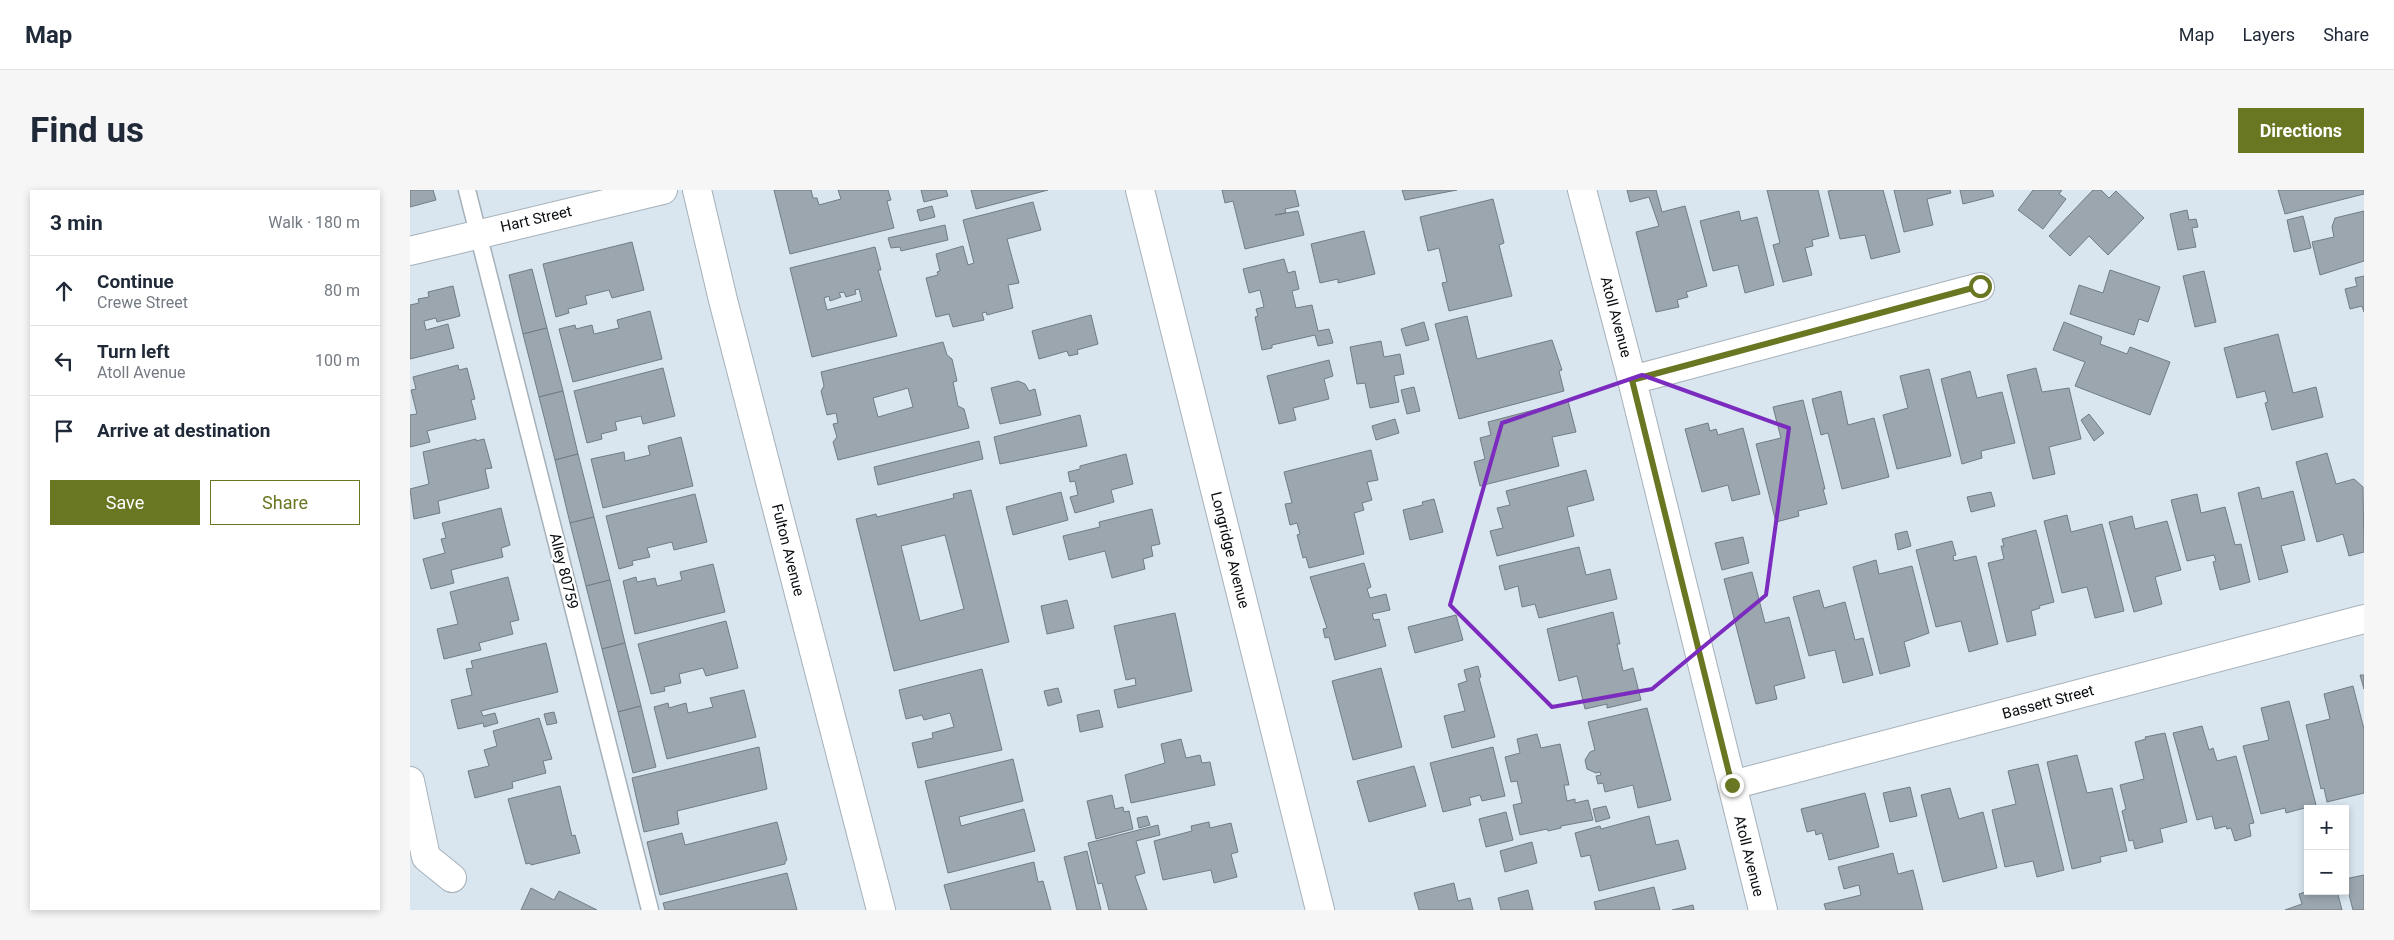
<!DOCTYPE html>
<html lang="en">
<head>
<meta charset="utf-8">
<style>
  :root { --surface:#fff; --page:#f6f6f7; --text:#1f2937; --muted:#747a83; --line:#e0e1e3; --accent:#697622 }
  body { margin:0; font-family:Roboto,sans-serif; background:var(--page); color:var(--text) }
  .controls { position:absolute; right:15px; bottom:15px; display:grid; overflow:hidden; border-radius:0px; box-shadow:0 2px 8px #0003 }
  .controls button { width:45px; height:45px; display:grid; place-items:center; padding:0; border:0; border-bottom:1px solid var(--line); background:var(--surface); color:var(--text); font:25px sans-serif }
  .stop { position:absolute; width:15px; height:15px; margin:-11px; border:4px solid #697622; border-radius:50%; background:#fff }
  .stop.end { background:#697622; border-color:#fff; box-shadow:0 1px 5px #0008 }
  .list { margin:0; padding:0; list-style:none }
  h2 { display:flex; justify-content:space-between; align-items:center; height:65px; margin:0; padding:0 20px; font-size:21px }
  h2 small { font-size:16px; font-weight:400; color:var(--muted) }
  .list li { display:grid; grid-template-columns:32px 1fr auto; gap:15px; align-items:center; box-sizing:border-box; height:70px; padding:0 20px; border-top:1px solid var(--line) }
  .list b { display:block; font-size:19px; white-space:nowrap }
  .list p { margin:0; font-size:16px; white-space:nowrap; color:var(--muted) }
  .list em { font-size:16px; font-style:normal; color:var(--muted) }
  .actions { display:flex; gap:10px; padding:15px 20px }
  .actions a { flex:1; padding:11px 0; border:1px solid var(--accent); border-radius:0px; text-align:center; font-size:18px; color:var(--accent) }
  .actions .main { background:var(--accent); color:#fff }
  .icon { flex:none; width:28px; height:28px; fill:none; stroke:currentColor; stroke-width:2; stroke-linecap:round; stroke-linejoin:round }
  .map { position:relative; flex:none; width:1954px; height:720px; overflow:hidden; border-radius:0px }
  header { display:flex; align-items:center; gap:30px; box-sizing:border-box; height:70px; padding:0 25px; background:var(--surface); border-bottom:1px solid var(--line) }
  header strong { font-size:24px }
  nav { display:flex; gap:28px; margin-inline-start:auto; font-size:18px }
  .intro { display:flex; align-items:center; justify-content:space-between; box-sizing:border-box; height:120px; padding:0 30px }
  h1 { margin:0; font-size:35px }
  .button { padding:12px 22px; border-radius:0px; background:var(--accent); color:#fff; font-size:18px; font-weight:700 }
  main { display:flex; gap:30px; padding:0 30px }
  aside { flex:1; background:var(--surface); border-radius:0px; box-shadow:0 2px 8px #0003 }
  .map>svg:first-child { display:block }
  .building { fill:#9ba6af; stroke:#717c84; fill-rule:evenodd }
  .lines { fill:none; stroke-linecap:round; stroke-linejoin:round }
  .service-casing { stroke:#a5b1ba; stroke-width:19 }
  .minor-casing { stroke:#a5b1ba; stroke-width:30 }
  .tertiary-casing { stroke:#a5b1ba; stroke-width:30 }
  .service { stroke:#fff; stroke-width:16 }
  .minor { stroke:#fff; stroke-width:28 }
  .tertiary { stroke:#fff; stroke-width:28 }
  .route { stroke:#697622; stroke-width:6 }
  .marked { fill:none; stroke:#7b2cbf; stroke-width:4; stroke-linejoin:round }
  .labels { text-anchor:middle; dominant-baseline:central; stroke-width:4.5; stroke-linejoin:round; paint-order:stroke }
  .street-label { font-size:15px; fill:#080c0f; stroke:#fff }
</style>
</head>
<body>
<header>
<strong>Map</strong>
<nav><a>Map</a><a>Layers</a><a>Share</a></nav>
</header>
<div class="intro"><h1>Find us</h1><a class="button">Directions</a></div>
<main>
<aside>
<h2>3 min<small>Walk · 180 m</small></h2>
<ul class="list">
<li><svg class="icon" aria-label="ahead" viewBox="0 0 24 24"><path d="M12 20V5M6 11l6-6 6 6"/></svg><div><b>Continue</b><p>Crewe Street</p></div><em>80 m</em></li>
<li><svg class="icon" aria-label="left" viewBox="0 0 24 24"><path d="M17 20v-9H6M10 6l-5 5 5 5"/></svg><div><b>Turn left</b><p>Atoll Avenue</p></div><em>100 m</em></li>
<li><svg class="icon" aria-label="arrive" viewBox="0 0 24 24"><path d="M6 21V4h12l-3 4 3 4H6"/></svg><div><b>Arrive at destination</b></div></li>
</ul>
<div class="actions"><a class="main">Save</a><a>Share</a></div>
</aside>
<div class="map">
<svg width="1954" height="720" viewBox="0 0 1954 720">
  <rect width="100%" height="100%" fill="#d9e5ef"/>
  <g class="building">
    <path d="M0,0h23l3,10 -26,7z"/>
    <path d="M364,0h37l2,8h4l2,7 22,-6 -3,-9h50l3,10 -4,1 7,27 -104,26z"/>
    <path d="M511,0h25l2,6 -24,6z"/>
    <path d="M561,0h77l-72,19z"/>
    <path d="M812,0h73l4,16 -14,3 1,4 -11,2 23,-4 6,24 -59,14 -12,-48 -8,2z"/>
    <path d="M992,0h55l-52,10z"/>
    <path d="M1217,0h29l6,22 23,-6 22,80 -21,6 2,5 -11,3 2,7 -23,5 -20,-80 23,-6 -10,-29 -19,5z"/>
    <path d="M1357,0h51l11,46 -17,4 1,6 -8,2 7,27 -29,7 -10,-37 7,-2z"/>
    <path d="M1424,0h49l17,62 -29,7 -6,-24 -25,4 -12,-48z"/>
    <path d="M1484,0h56l1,3 -24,6 6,26 -29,7z"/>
    <path d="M1550,0h32l2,6 -31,8z"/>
    <path d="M1623,0h29l-3,4 7,5 -23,30 -25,-19z"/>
    <path d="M1683,0h8l8,8 7,-7 28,27 -36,37 -19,-19 -19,20 -21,-20z"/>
    <path d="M1868,0h86v4l-79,20z"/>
    <path d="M1083,9l11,44 -5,2 13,51 -63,15 -7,-28 5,-1 -8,-34 -11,3 -8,-34z"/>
    <path d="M623,12l8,28 -34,9 12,44 -11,2 5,23 -26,7 -1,-3 -4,1 2,7 -31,7 -4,-13 -13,3 -10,-39 12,-3 -1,-3 3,-1 -4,-17 27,-8 5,19 6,-2 -11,-43z"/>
    <path d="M522,16l3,11 -15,4 -3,-11z"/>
    <path d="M1777,20l2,10 7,-1 2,8 -6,1 4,19 -18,3 -8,-36z"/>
    <path d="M1329,21l2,10 16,-4 17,68 -29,8 -7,-28 -25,6 -13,-50z"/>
    <path d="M1954,21v50l-44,14 -8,-33 22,-5 -2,-10 3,-9z"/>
    <path d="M1893,26l8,32 -17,4 -7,-32z"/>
    <path d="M535,35l3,15 -47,11 -1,-4 -9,1 -3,-10z"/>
    <path d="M954,41l11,43 -37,9v-4l-18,4 -9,-39z"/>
    <path d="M222,52l12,48 -32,8 -3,-8 -24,6 2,8 -19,5 1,4 -13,4 -13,-53z"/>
    <path d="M465,57l6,23h-3l19,66 -85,21 -22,-89zM449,99l3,12 -35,9 -3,-12 5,-2 1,5 11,-4 -2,-4 5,-1 2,5 10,-3 -1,-4z"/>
    <path d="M874,69l4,14 7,-2 4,18 -7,2 4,17 16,-3 6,26 11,-2 4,14 -15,3 -3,-11 -43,10v3l-10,2 -7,-33 3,-1 -2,-7 8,-2 -4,-17 -11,3 -6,-24z"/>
    <path d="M122,79l15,59 -24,6 -14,-59z"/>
    <path d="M1700,80l50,17 -12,35 -9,-3 -5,16 -64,-21 9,-29 24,8z"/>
    <path d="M1794,81l12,51 -21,5 -12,-51z"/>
    <path d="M1954,86v36l-2,-6 -12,3 -5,-20 12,-3 -2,-8z"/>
    <path d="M43,96l7,30 -23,6 -1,-4 -12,3 2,9 22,-6 6,24 -44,11v-54l9,-2 -1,-4 11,-2 -1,-5z"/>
    <path d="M240,121l12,48 -89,23 -14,-53 16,-4 1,4 16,-4 2,9 25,-6 -2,-8z"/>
    <path d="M681,125l7,29 -21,6 1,4 -9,2 -2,-5 -28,8 -7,-28z"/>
    <path d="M1057,126l10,43 75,-19 10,30 -3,1 5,20 -105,28 -24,-95z"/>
    <path d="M1014,132l5,18 -23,6 -5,-17z"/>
    <path d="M1654,132l38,15 -2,7 27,10 3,-7 40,15 -20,53 -75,-29 10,-24 -32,-12z"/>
    <path d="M137,138l16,63 -24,6 -16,-63z"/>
    <path d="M1868,144l15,59 23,-6 7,30 -51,13 -7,-27 3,-1 -3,-11 -28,7 -13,-50z"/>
    <path d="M971,151l3,16 16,-3 4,20 -10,2 5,26 -29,6 -5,-25 -8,1 -7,-37z"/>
    <path d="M533,152l4,13 5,4 5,22 -4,1 5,24 6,3 5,19 -131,32 -5,-18 4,-5 -4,-13 5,-1 -2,-10 -9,2 -6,-24 3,-5 -3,-14zM498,198l5,19 -35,10 -5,-19z"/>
    <path d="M919,170l4,16 -9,3 5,20 -36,9 3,12 -17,4 -12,-48z"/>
    <path d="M48,175l1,5 8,-2 8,31 -4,1 5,19 -49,12 3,11 -20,5v-32l7,-1 -6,-24 5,-1 -3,-12z"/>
    <path d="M253,178l12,48 -32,8 -2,-8 -26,6 2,8 -16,4 1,5 -15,4 -13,-52z"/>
    <path d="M1626,178l6,24 27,-4 12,51 -32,8 6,27 -22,5 -26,-104z"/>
    <path d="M1519,179l22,87 -54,13 -14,-54 25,-7 -8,-32z"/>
    <path d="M1560,181l7,27 25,-6 13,51 -34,8 1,7 -20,6 -21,-85z"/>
    <path d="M608,191l7,3 4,7 6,-2 6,26 -41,9 -9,-36z"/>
    <path d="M1004,197l6,24 -13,3 -6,-24z"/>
    <path d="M153,201l15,63 -23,6 -16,-63z"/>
    <path d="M1431,201l7,34 26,-7 15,59 -47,12 -14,-56 -7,2 -9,-36z"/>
    <path d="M1393,210l22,89h-2l4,15 -29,7 1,5 -23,6 -20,-78 25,-6 -8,-31z"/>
    <path d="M1158,211l8,31 -24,5 7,29 -79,20 -6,-24 11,-3 -5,-21 11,-3 -3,-13z"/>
    <path d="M1679,224l15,19 -10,8 -13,-21z"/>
    <path d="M670,225l7,31 -87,18 -6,-27z"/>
    <path d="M985,229l4,14 -23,7 -4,-14z"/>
    <path d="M1298,233l2,8 6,-2 2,6 25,-7 17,66 -28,7 -4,-16 -26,7 -17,-63z"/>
    <path d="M271,247l12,49 -90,22 -12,-49 33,-7 1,9 25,-6 -2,-9z"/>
    <path d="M66,249v2l8,-2 8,29 -7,1 4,19 -51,13 2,12 -26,6 -4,-30 19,-5 -6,-32z"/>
    <path d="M569,251l4,18 -105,26 -4,-18z"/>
    <path d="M961,260l7,30 -11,2 5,18 -10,3 2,7 -10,3 10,41 -55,14 -3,-11 -3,1 -6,-23 3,-1 -3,-11 -7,2 -5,-21 7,-1 -8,-31z"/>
    <path d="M1917,263l9,31 18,-5 9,8 1,65 -15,4 -6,-22 -26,8 -21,-80z"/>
    <path d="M168,264l16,63 -24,6 -15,-63z"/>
    <path d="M716,264l7,30 -22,6 3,12 -39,11 -5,-16 8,-2 -3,-14 -5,1 -2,-10 12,-3v-3z"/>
    <path d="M1176,280l8,30 -27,7 7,29 -77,20 -7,-25 13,-3 -6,-20 13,-3 -4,-14z"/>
    <path d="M1849,297l3,12 31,-8 12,49 -24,6 7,26 -29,8 -21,-87z"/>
    <path d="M561,300l38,152 -115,29 -38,-152 20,-5 1,3 77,-19 -1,-4zM535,345l19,74 -44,12 -19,-75z"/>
    <path d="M651,302l7,28 -55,15 -7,-28z"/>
    <path d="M1581,302l4,14 -24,6 -4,-15z"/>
    <path d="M285,304l12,48 -33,8 -2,-8 -25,6 3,9 -18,4 1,4 -14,4 -13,-53z"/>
    <path d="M1787,304l4,19 24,-6 10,38 6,-1 9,38 -30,8 -7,-28 3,-1 -2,-6 -27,6 -16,-61z"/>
    <path d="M1024,309l9,33 -33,8 -7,-30 20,-5 -1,-3z"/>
    <path d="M91,318l9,37 -9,3 2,9 -52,13 3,13 -23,6 -8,-30 22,-6 -4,-14 5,-1 -4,-15z"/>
    <path d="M742,319l8,35 -9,2 2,10 -10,3 2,10 -33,9 -7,-27 -36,9 -6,-24 37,-9 -1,-5z"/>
    <path d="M1657,325l4,17 31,-8 22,87 -29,7 -8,-31 -25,6 -18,-72z"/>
    <path d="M1722,326l3,13 32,-8 14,49 -26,7 7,27 -28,8 -25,-90z"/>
    <path d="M184,327l16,63 -24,6 -16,-63z"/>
    <path d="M1626,340l18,72 -15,4 1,2 -9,3 5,24 -29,7 -19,-79 16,-4 -3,-13h3l-2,-7z"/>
    <path d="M1497,341l4,15 -13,4 -3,-16z"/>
    <path d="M1333,347l6,26 -27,7 -7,-27z"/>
    <path d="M1542,351l4,14 -3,1 1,5 22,-5 22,88 -29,8 -8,-31 -25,6 -20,-77z"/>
    <path d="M1169,357l7,28 24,-6 7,30 -78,19 -4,-14 -13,3 -4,-21 -13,4 -6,-24z"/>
    <path d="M1466,370l3,14 33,-8 17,67 -25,9 6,24 -30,8 -27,-107z"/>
    <path d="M954,373l7,24 -4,2 3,9 16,-4 4,16 -18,4 2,6 5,-1 7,27 -51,14 -6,-23 -4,1 -2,-9 4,-1 -17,-51z"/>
    <path d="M303,374l12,48 -90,22 -12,-53 13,-4 1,5 18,-4 2,8 25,-6 -2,-8z"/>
    <path d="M1342,382l13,51 24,-6 16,61 -31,8 3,13 -21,5 -32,-125z"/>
    <path d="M98,387l11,43 -9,2 3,12 -34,9 2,7 -37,9 -7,-30 21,-5 -8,-32z"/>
    <path d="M200,390l15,63 -23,6 -16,-63z"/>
    <path d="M1409,400l5,18 21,-6 10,38 8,-2 10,37 -30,8 -8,-33 -26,6 -16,-59z"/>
    <path d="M657,410l7,28 -27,6 -6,-28z"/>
    <path d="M1203,422l7,32h-3l6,27 10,-3 8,32 -34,8v-4l-22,5 -8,-33 -18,5 -12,-52z"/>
    <path d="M765,423l17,78 -74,17 -4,-18 22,-5 -1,-7 -9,2 -12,-54z"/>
    <path d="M1046,425l7,25 -48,13 -7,-26z"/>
    <path d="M316,431l12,47 -32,8 -3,-8 -24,6 2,9 -17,4 1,4 -14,3 -13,-50z"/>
    <path d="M136,453l12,49 -77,19 2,5 12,-3 3,10 -14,4 -1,-4 -25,6 -7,-29 21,-5 -6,-26 7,-1 -2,-7z"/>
    <path d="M215,453l16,63 -23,6 -16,-63z"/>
    <path d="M1068,476l3,11 -2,1 16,59 -43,11 -8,-32 21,-5 -7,-27 9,-3 -3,-11z"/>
    <path d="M971,478l21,79 -49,13 -21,-79z"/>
    <path d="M572,479l20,81 -84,18 -6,-25 21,-5 -1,-5 22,-6 -4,-14 -26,7 -2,-5 -16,4 -7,-29z"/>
    <path d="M1950,485h4v14z"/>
    <path d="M1943,496l11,43v64l-37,9 -3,-14 -3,1 -15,-64 24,-6 -6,-25z"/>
    <path d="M648,498l4,14 -14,4 -4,-15z"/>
    <path d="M334,500l12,47 -89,22 -13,-52 14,-4 1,5 17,-5 2,10 25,-6 -3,-9z"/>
    <path d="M1879,511l27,104 -30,8 -1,-5 -24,6 -18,-68 26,-6 -8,-32z"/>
    <path d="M231,516l15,61 -23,6 -15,-61z"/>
    <path d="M1237,518l24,92 -33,8 -5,-23 -28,7 -2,-9 -5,1 -2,-8 5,-1 -1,-3 -4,1 -9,-4 -2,-9 5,-8 5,-2 -7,-28z"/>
    <path d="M689,520l4,17 -23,5 -3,-17z"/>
    <path d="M144,522l3,11 -10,2 -3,-11z"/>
    <path d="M129,528l13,41 -9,2 3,12 -34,9 1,6 -38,10 -7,-27 21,-5 -5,-16 13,-4 -4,-15z"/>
    <path d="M1792,536l7,24 4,-2 4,13 19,-5 18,67 -5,1 2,12 -16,5 -4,-13 -4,1 -1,-3 -11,3 -3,-13 -15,4 -24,-87z"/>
    <path d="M1755,543l22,89 -27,7 3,13 -28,7 -2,-9 -4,1 -7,-30 4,-2 -6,-24 24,-6 -9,-37 11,-3 -1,-2z"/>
    <path d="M1127,544l4,14 19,-4 9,41h-5l3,16 8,-2v4l13,-3 5,20 -32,6v2l-13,3 -1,-2 -27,6 -7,-30 9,-2 -5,-22 -6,1 -6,-25 15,-4 -3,-14z"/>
    <path d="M771,549l5,19 14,-3 2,8 8,-1 5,23 -84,18 -6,-28 40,-12 -4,-19z"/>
    <path d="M349,557l8,42 -90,22 2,13 -35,8 -12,-54z"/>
    <path d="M1083,557l12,49 -23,5 -2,-6 -11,3 2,7 -28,7 -13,-49z"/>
    <path d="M1667,565l10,38 25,-5 15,63 -27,6 1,5 -29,7 -25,-107z"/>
    <path d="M603,569l10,42 -64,16 2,9 63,-17 11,42 -87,22 -23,-92z"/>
    <path d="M1628,574l26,106 -27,7 -4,-16 -28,6 -13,-57 24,-6 -8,-33z"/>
    <path d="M1004,576l12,40 -57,16 -12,-41z"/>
    <path d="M150,596l12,50 3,-1 5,18 -49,12 -1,-2 -4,1 -18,-65z"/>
    <path d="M1500,597l7,29 -27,6 -7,-29z"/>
    <path d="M1540,598l9,31 24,-7 14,56 -54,14 -22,-87z"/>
    <path d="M1455,603l14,54 -50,13 -7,-27 -6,2 -1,-5 -8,2 -6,-23z"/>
    <path d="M702,605l3,14 8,-2 1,5 5,-1 4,18 -37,10 -9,-38z"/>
    <path d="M1196,616l4,12 -14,4 -3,-13z"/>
    <path d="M1096,622l7,28 -27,7 -7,-28z"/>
    <path d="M737,626l3,9 -11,3 -2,-10z"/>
    <path d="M1239,626l7,29 22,-5 8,29 -87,22 -9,-36 -9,2 -6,-24 25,-7 1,3z"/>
    <path d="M367,632l10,38 -2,1v3l-125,31 -13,-53 35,-9 3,12z"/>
    <path d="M799,632l1,6 21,-5 7,29 -7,2 6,23 -23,6 -3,-13 -48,10 -9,-39 38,-10 -1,-5z"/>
    <path d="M748,635l2,10 -24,6 9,32 -10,3 12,34h-38l-7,-27 -4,1 -10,-41z"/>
    <path d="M1122,652l5,21 -32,9 -5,-21z"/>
    <path d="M677,661l14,59h-24l-13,-53z"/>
    <path d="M1483,663l5,21 15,-4 10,40h-97l-2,-6 37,-9 -2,-10 -15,4 -6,-22z"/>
    <path d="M624,672l4,20 5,-1 8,29h-100l-7,-25z"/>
    <path d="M377,683l10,37h-132l-2,-7z"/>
    <path d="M1954,685v35h-11l-8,-31z"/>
    <path d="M1044,693l4,18 12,-3 3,12h-54l-5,-17z"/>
    <path d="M1244,697l6,23h-64l-2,-8z"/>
    <path d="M121,698l23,12 5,-9 38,19h-76z"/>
    <path d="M1118,700l5,20h-32l-3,-12z"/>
    <path d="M1899,701h28l5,19h-57l17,-6 -3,-10z"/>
    <path d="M1283,715l1,5h-22z"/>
  </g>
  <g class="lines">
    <defs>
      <path id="service" d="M57,0l183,720"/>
      <g id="minor">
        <path d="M730,0l180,720"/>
        <path d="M1172,0l50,190 131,530"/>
        <path d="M0,61l253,-61"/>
        <path d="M1222,190l348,-93"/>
        <path d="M0,591l16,76 26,21"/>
        <path d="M1322,595l632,-166"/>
      </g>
      <path id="tertiary" d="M287,0l26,110 158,610"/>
    </defs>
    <use href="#service" class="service-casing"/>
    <use href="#minor" class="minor-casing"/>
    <use href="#tertiary" class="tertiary-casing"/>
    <use href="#service" class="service"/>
    <use href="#minor" class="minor"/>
    <use href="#tertiary" class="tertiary"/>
  </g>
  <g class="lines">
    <path class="route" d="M1322,595l-100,-405 348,-94"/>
  </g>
  <path class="marked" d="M1232,185l147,53 -23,167 -114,94 -100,18 -102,-102 52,-182z"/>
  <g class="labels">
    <g class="street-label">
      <text transform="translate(126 29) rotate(-13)">Hart Street</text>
      <text transform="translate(1206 127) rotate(75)">Atoll Avenue</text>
      <text transform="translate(378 360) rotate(76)">Fulton Avenue</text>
      <text transform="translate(820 360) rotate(76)">Longridge Avenue</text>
      <text transform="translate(154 381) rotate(76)">Alley 80759</text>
      <text transform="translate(1638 512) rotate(-15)">Bassett Street</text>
      <text transform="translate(1339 666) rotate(76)">Atoll Avenue</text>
    </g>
  </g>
</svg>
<div class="controls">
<button>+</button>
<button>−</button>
</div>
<div class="stop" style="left:1570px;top:96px"></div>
<div class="stop end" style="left:1322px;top:595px"></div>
</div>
</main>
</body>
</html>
